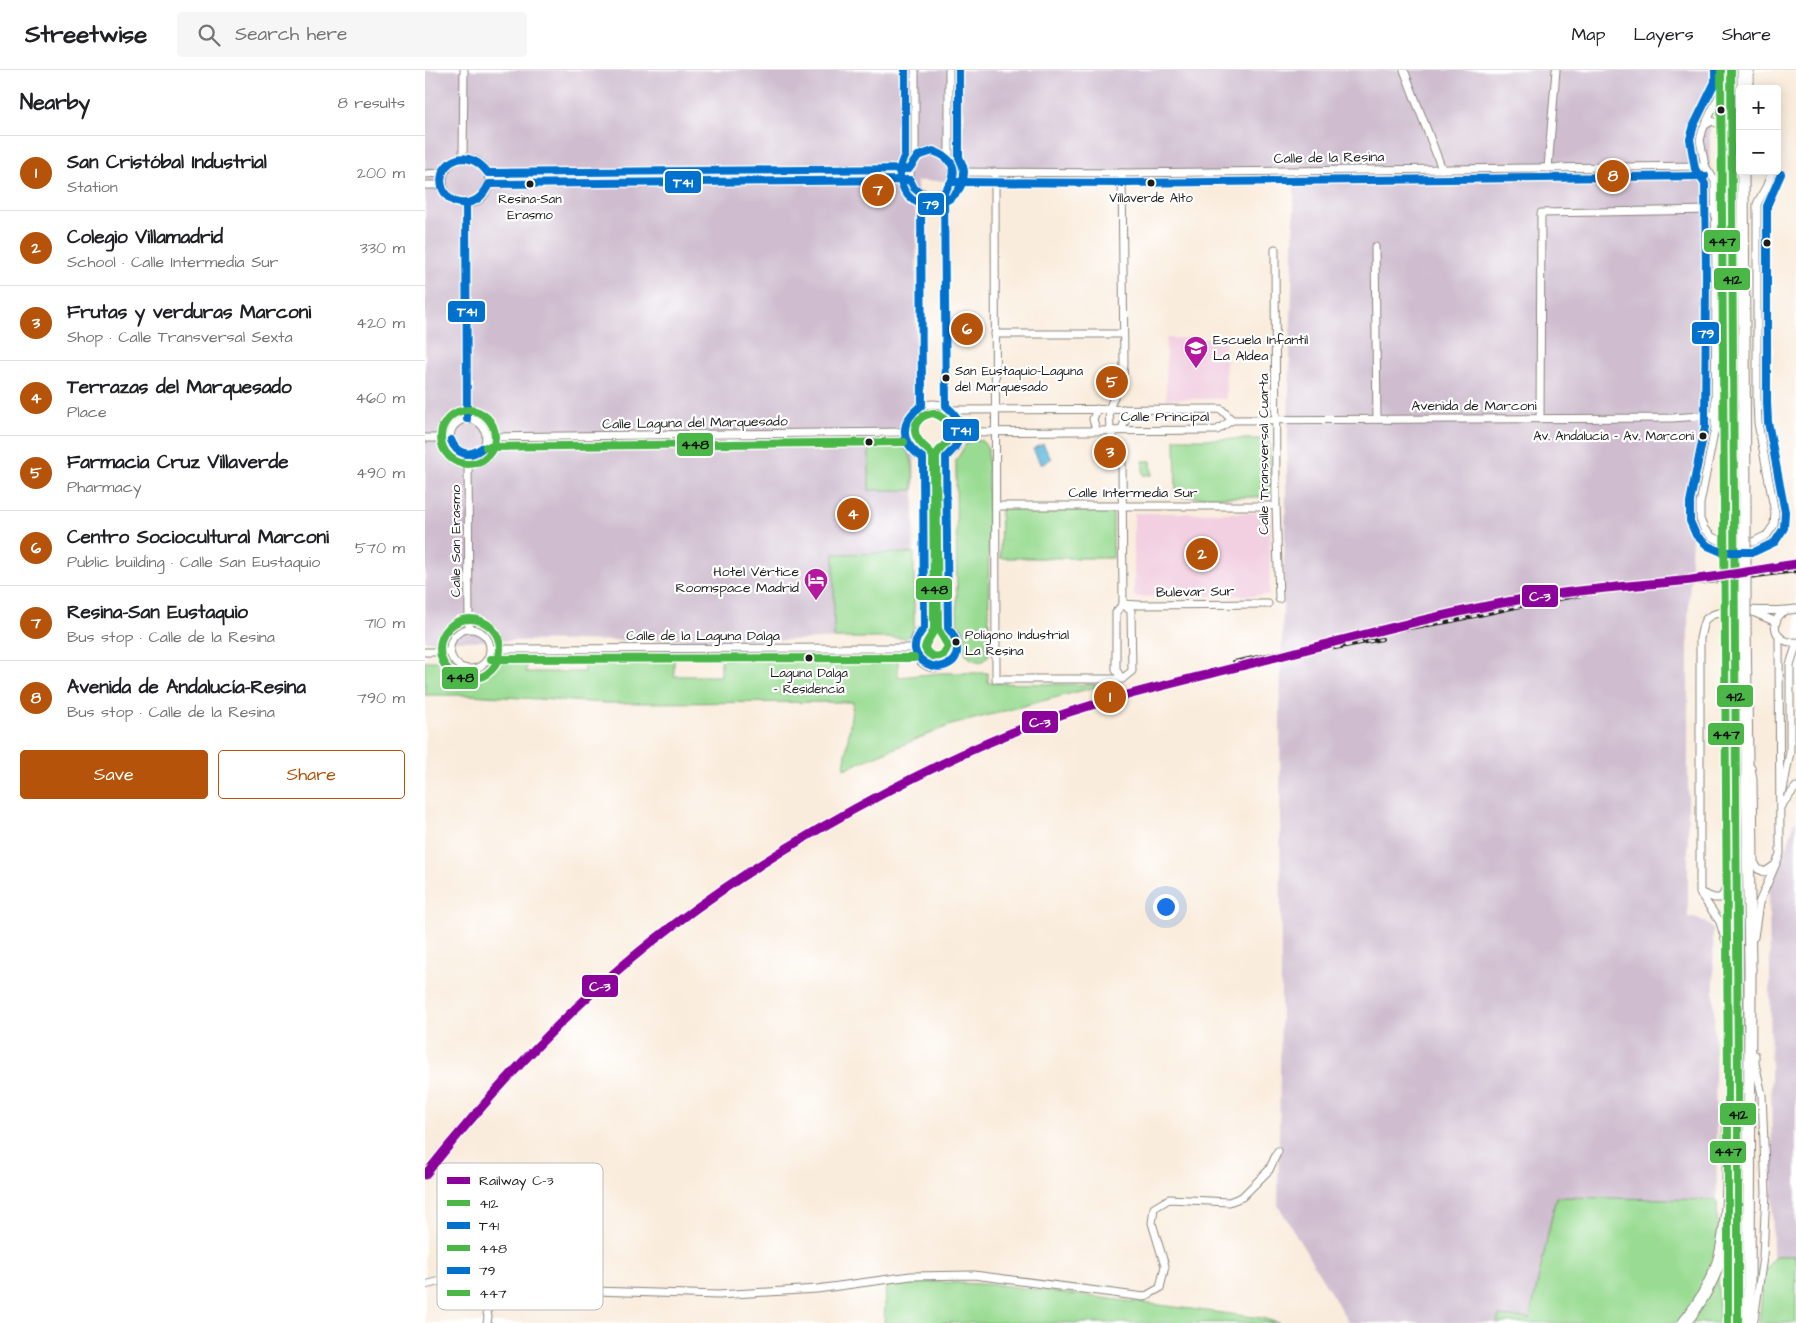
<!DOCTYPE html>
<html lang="en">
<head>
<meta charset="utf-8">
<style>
  :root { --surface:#fff; --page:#f6f6f6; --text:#202124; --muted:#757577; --line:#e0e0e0; --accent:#b45309 }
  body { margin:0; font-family:"Architects Daughter",sans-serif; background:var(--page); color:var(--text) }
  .controls { position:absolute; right:15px; top:15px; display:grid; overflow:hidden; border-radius:5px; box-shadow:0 2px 12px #0003 }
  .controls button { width:45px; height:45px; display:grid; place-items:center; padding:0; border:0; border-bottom:1px solid var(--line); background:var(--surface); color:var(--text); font:25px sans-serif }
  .you { position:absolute; left:740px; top:836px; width:18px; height:18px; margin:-12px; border:4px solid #fff; border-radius:50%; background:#1a73e8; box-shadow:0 0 0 8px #1a73e833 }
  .badge { display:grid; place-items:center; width:32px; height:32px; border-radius:50%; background:var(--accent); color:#fff; font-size:16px; font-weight:700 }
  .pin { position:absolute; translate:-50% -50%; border:2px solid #fff; box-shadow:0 1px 5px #0006 }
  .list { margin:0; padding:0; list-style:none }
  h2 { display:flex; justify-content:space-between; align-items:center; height:65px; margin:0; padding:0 20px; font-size:21px }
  h2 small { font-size:16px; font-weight:400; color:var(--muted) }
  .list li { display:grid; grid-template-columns:32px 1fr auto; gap:15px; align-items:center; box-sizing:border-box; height:75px; padding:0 20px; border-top:1px solid var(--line) }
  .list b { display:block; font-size:19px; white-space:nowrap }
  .list p { margin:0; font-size:16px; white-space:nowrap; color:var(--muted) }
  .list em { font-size:16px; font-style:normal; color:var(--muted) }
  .actions { display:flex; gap:10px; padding:15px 20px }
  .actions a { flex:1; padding:11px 0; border:1px solid var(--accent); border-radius:5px; text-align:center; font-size:18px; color:var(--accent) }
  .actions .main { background:var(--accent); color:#fff }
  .icon { flex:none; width:28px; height:28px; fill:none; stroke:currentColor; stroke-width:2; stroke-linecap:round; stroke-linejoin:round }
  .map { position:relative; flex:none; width:1371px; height:1253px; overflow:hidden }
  header { display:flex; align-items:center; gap:30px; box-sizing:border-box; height:70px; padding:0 25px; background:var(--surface); border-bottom:1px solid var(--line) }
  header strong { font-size:24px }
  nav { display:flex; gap:28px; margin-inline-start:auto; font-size:18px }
  .search { width:350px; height:45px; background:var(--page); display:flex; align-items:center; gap:12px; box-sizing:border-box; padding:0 18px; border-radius:5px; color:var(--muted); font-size:19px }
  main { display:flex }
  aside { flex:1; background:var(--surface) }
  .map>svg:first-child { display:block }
  .built { fill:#f2cfe1 }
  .industrial { fill:#cfbdcf }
  .green { fill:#99db92; stroke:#5a7c57 }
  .water { fill:#61bade; stroke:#3e6b7d }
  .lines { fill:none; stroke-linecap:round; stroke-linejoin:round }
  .street-casing { stroke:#8a847c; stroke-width:9 }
  .primary-casing { stroke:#8a847c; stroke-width:13 }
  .highway-casing { stroke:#8a847c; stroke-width:14 }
  .street { stroke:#fff; stroke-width:7 }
  .primary { stroke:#fff; stroke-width:11 }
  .highway { stroke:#fff; stroke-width:12 }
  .rail-casing { stroke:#1c1c1c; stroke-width:4 }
  .rail { stroke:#fff; stroke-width:2; stroke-dasharray:5.5; stroke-linecap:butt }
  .primary-bridge-casing { stroke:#8a847c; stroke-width:13; stroke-linecap:butt }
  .primary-bridge { stroke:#fff; stroke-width:11 }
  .bus-1-casing { stroke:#fff; stroke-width:11 }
  .bus-2-casing { stroke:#fff; stroke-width:11 }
  .bus-3-casing { stroke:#fff; stroke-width:11 }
  .bus-4-casing { stroke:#fff; stroke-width:11 }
  .bus-5-casing { stroke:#fff; stroke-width:11 }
  .bus-1 { stroke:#4ab747; stroke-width:8 }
  .bus-2 { stroke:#0072ce; stroke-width:8 }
  .bus-3 { stroke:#4ab747; stroke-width:8 }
  .bus-4 { stroke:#0072ce; stroke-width:8 }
  .bus-5 { stroke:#4ab747; stroke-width:8 }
  .rail-1-casing { stroke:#fff; stroke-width:12 }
  .rail-1 { stroke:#8b039b; stroke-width:9 }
  .bus-dot { fill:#1c1c1c; stroke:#fff; stroke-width:2 }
  .labels { text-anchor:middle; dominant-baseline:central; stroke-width:4.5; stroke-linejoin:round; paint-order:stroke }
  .bus-label { font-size:13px; fill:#1c1c1c; stroke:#fff }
  .street-label { font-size:14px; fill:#1c1c1c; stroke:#fff }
  .poi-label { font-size:14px; fill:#1c1c1c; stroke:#fff; text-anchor:start }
  .key { fill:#fff; stroke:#bbb; stroke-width:1 }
  .key-label { font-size:14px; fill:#1c1c1c }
  .line-badge { stroke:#fff; stroke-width:2 }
  .badge-label { font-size:14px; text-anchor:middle; font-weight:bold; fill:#fff }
  .pale-badge-label { font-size:14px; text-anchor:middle; font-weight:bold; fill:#111 }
</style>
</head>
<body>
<header>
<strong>Streetwise</strong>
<div class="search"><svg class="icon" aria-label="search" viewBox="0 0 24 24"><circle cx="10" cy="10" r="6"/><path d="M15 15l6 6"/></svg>Search here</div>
<nav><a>Map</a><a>Layers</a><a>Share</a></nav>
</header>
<main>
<aside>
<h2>Nearby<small>8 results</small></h2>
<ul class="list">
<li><span class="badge">1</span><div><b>San Cristóbal Industrial</b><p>Station</p></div><em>200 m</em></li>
<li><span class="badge">2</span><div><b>Colegio Villamadrid</b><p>School · Calle Intermedia Sur</p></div><em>330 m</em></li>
<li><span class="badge">3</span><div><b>Frutas y verduras Marconi</b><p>Shop · Calle Transversal Sexta</p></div><em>420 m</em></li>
<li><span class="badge">4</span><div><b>Terrazas del Marquesado</b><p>Place</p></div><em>460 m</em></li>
<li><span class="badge">5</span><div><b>Farmacia Cruz Villaverde</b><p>Pharmacy</p></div><em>490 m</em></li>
<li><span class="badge">6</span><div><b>Centro Sociocultural Marconi</b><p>Public building · Calle San Eustaquio</p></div><em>570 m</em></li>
<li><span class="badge">7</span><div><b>Resina-San Eustaquio</b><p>Bus stop · Calle de la Resina</p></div><em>710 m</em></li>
<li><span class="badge">8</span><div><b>Avenida de Andalucía-Resina</b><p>Bus stop · Calle de la Resina</p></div><em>790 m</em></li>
</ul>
<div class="actions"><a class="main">Save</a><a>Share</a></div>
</aside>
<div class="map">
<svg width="1371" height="1253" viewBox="0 0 1371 1253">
  <rect width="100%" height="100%" fill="#fff"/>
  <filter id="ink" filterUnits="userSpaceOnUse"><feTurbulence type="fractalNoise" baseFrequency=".02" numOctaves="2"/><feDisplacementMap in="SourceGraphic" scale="10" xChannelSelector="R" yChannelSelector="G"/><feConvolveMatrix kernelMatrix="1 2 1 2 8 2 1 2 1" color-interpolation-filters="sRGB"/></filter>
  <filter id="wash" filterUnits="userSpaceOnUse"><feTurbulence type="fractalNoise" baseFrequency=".0096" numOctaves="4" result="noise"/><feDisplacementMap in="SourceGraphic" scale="20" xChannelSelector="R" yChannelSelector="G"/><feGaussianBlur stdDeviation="1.12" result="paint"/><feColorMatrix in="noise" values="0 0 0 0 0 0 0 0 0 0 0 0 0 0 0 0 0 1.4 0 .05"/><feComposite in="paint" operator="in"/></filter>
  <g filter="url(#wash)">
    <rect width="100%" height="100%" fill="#f9ecdc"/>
    <g class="built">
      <path d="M741,268l59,1 1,60h-60z"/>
      <path d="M709,443h137l-2,82 -135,2z"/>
    </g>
    <g class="industrial">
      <path d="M0,0h1285l-1,376 -16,70 -5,108v293l17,4 8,9 4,270 -161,-3 -26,123 -30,-4 -3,7h-148l-71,-118 3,-199 -1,-295 15,-533 -378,3 -4,455 -121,4 -367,1z"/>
      <path d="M1371,747v441h-23l-4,-374 18,-37z"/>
    </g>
    <g class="green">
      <path d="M750,369h95l1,58h-95z"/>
      <path d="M546,370l11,1 6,7 1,206 -4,6 -4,2c-21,-5 -13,-11 -19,-25 -1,-4 -4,-7 -5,-12l-1,-164 10,-17z"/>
      <path d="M444,376h31c16,7 13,28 13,44h-44z"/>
      <path d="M718,391h8l1,14h-9z"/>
      <path d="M576,439l112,2v47h-113z"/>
      <path d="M489,483v74l-3,8 -6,3h-71v-84z"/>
      <path d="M473,587v20l42,-4h48v10l115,2 -152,40 -107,44 9,-67 -247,1 -136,-8h-45v-34h20c12,17 34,16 46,0h35v11h58v-12l90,-1v17h47v-17z"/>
      <path d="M1131,1127l161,3 2,123h-222l2,-7 31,3z"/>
      <path d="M1350,1186h21v67h-37l5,-51z"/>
      <path d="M492,1211l83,4 262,33 17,5h-395l2,-38z"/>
    </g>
    <path class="water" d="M618,374l8,15 -10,6 -8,-16z"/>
  </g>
  <g filter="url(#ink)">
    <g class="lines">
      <defs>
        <g id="street">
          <path d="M979,0l38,99"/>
          <path d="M1300,0v14l-22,45 -3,11 5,26 10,15 1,95 -1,152 -15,76v15l4,10 8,8 11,5h30l14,-7 7,-10 1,-12 -17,-90 -1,-21v-198l10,-19 5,-14"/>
          <path d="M1325,0v19"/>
          <path d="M1280,55l7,-4 11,5 3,18"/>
          <circle cx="507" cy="103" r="22"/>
          <path d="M38,87l1,-87"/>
          <circle cx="41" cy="111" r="23"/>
          <path d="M490,88v-88"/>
          <path d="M524,89v-89"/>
          <path d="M1123,98l8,-98"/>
          <path d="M529,102l168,1 583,-7"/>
          <path d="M570,102l1,507h126"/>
          <path d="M63,103l421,-4"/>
          <path d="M697,103l2,191 -1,11 -14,34 1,21 12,30 1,144 8,7 1,60 -10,8 -6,-9v-58l7,-8 16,1 129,-1"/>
          <path d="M0,104l18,-1"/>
          <path d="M64,114l421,-4"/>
          <path d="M0,115h17"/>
          <path d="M519,122l2,214"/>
          <path d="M496,124l1,211"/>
          <path d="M41,134l1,215"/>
          <path d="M950,177l2,172"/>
          <path d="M850,179l1,256 3,94"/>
          <path d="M570,264h128"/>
          <circle cx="508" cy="362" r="28"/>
          <path d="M526,340l270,-1 11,11"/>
          <path d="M1115,349l1,-206 174,-3"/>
          <circle cx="43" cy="367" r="18"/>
          <path d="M807,350l440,-2 43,-3"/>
          <path d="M671,360l-3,-11 4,-10"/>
          <path d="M696,360l4,-8 -2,-13"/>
          <path d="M537,362l255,-2 15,-10"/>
          <path d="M61,367l418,-5"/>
          <path d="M0,368h26"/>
          <path d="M43,384l1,174"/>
          <path d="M521,387l2,171"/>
          <path d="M498,388l1,170"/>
          <path d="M571,436h274"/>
          <path d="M1360,541c-18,10 -9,34 11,31"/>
          <path d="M1328,542l23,10"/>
          <circle cx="511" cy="576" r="22"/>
          <circle cx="45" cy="579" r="20"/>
          <path d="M66,579l423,-1"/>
          <path d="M0,582h25"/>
          <path d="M1304,633l1,415"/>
          <path d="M1326,698l2,11 1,83 4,7 7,3 10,-7"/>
          <path d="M1358,720l7,-38v-87l6,-19"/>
          <path d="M1355,737l16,-20"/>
          <path d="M1276,823l13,5h7l4,-7 1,-7"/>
          <path d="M1329,867l5,-34 21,-49 -1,-217"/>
          <path d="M1302,876l-7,-24 -20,-29v-255c2,-6 2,-15 6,-19 15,-15 68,-5 90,-10"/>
          <path d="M1306,1156l1,97"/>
          <path d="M0,1215l16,-4 92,8 185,6 99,-6 94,-13 63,-1 170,22 16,-9 5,-22 -13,-43 2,-15 15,-9 60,3 13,-5 27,-27 9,-19"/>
          <path d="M56,1215l7,32 -1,6"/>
          <path d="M1329,1250l9,-63 3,-65 -4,-97 -7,-32v-8"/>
        </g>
        <g id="primary">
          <path d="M1306,0l2,436"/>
          <path d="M1318,0v19"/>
          <path d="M1318,101l2,334"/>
          <path d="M1320,555l5,343 -1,355"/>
          <path d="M1308,556l4,226 1,471"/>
        </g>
        <path id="highway" d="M1259,1253c16,-19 33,-49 38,-74 9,-43 6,-90 7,-134"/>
      </defs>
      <use href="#street" class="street-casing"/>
      <use href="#primary" class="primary-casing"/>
      <use href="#highway" class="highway-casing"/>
      <use href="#street" class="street"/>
      <use href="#primary" class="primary"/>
      <use href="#highway" class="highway"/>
      <defs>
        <g id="rail">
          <path d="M910,578l47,-9"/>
          <path d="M809,592l124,-26 89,-14 83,-18 69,-12 119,-11 78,-10"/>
        </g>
      </defs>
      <use href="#rail" class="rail-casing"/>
      <use href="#rail" class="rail"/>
      <defs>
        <g id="primary-bridge">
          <path d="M1308,436v120"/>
          <path d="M1320,555v-120"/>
        </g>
      </defs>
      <use href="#primary-bridge" class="primary-bridge-casing"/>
      <use href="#primary-bridge" class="primary-bridge"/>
      <defs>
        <path id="bus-1" d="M1306,0l7,1010v243"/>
        <g id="bus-2">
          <path d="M508,81c23,8 27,23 11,41l2,214c21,17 19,33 0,51l2,171c11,12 15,33 -5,38 -11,3 -26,-5 -28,-17 -1,-8 4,-15 9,-21l-1,-170c-24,-16 -24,-36 -1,-53l-1,-211 -7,-6 -4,-8 -421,4c-5,10 -11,18 -23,19 -7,1 -13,-1 -18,-6 -22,-24 14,-59 40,-24l421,-4 9,-13z"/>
          <path d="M41,134l1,215"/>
          <path d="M26,370c6,15 18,17 31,8"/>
          <path d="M26,370c5,14 19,19 31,8"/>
        </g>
        <g id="bus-3">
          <circle cx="43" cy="367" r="27"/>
          <path d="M508,343c14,5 24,16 13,30 -4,5 -8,7 -10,13l2,173 10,17 -4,8c-8,5 -16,2 -19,-6 1,-8 8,-12 9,-20l-1,-171c-2,-7 -9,-9 -13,-15 -11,-14 -3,-26 13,-29z"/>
          <path d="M61,377l418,-5"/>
          <circle cx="45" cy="579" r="30"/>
          <path d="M66,589l423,-1"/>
        </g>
        <g id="bus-4">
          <path d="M480,0v85c-6,10 -7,19 -3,30 12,34 62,21 62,-13 0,-5 -3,-10 -5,-15v-87"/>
          <path d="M1290,0v12l-21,43 -4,14 5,30 10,15 1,92 -1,151 -15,75v19l6,14 12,11 14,6h32l21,-10 9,-14 1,-16 -17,-90 -1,-20v-196l14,-32"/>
          <path d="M529,112l168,1 583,-7"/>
        </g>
        <path id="bus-5" d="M1296,0l7,1010v243"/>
      </defs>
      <use href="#bus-1" class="bus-1-casing"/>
      <use href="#bus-2" class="bus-2-casing"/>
      <use href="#bus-3" class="bus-3-casing"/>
      <use href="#bus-4" class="bus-4-casing"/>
      <use href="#bus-5" class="bus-5-casing"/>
      <use href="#bus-1" class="bus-1"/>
      <use href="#bus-2" class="bus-2"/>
      <use href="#bus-3" class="bus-3"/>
      <use href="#bus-4" class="bus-4"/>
      <use href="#bus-5" class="bus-5"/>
      <defs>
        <path id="rail-1" d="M0,1105c52,-65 107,-127 168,-183 88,-81 190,-146 295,-201 46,-24 93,-47 141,-65 78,-29 159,-46 240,-67 88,-23 175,-46 265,-62 48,-8 98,-11 147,-16 38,-4 77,-11 115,-17"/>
      </defs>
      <use href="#rail-1" class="rail-1-casing"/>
      <use href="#rail-1" class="rail-1"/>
    </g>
  </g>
  <defs>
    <symbol id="school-pin" viewBox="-11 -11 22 30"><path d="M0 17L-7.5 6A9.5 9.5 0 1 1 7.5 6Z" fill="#b5179e" stroke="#fff"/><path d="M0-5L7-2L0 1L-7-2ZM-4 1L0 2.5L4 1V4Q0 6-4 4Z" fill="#fff"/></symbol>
    <symbol id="hotel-pin" viewBox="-11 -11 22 30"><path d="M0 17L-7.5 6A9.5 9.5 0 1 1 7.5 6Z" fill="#b5179e" stroke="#fff"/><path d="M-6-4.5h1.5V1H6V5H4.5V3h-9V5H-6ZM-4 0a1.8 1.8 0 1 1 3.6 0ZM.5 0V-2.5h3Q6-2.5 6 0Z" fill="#fff"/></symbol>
  </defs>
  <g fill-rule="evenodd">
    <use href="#school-pin" x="757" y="264" width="28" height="38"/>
    <use href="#hotel-pin" x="377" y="496" width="28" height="38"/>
  </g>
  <g class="bus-dot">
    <circle cx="1296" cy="40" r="4.5"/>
    <circle cx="726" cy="113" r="4.5"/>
    <circle cx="105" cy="114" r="4.5"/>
    <circle cx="1342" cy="173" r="4.5"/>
    <circle cx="521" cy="308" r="4.5"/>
    <circle cx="1278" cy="366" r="4.5"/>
    <circle cx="444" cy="372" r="4.5"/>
    <circle cx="531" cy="572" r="4.5"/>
    <circle cx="384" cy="588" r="4.5"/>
  </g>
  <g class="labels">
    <g class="bus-label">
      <text x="726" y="128">Villaverde Alto</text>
      <text x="105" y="129">Resina-San<tspan x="105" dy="16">Erasmo</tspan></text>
      <text x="530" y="301" text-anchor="start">San Eustaquio-Laguna<tspan x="530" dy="16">del Marquesado</tspan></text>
      <text x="1269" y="366" text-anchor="end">Av. Andalucía - Av. Marconi</text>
      <text x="540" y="565" text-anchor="start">Polígono Industrial<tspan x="540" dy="16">La Resina</tspan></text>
      <text x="384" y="603">Laguna Dalga<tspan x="384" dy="16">- Residencia</tspan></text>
    </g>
    <g class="street-label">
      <text transform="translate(904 88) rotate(-1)">Calle de la Resina</text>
      <text x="1049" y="336">Avenida de Marconi</text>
      <text x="740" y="347">Calle Principal</text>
      <text transform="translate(270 353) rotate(-1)">Calle Laguna del Marquesado</text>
      <text transform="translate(839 384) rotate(-90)">Calle Transversal Cuarta</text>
      <text x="708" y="423">Calle Intermedia Sur</text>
      <text transform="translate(31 471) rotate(-90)">Calle San Erasmo</text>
      <text transform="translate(770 522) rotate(-1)">Bulevar Sur</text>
      <text x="278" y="566">Calle de la Laguna Dalga</text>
    </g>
    <g class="poi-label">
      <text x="788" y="270">Escuela Infantil<tspan x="788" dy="16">La Aldea</tspan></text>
      <text x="374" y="502" text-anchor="end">Hotel Vértice<tspan x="374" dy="16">Roomspace Madrid</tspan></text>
    </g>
  </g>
  <rect x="12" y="1093" width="166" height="147" rx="8" class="key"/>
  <rect x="22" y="1107" width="23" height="7" fill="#8b039b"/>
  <rect x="22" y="1130" width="23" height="6" fill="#4ab747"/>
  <rect x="22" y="1152" width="23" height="7" fill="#0072ce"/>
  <rect x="22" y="1175" width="23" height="6" fill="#4ab747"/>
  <rect x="22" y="1197" width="23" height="7" fill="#0072ce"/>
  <rect x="22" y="1220" width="23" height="6" fill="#4ab747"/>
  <g class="key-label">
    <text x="54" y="1115">Railway C-3</text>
    <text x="54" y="1138">412</text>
    <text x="54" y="1160">T41</text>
    <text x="54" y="1183">448</text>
    <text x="54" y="1205">79</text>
    <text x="54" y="1228">447</text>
  </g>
  <g class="line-badge">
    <rect x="239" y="100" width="38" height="24" rx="5" fill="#0072ce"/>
    <rect x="492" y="122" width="28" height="24" rx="5" fill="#0072ce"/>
    <rect x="1278" y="159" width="38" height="24" rx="5" fill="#4ab747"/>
    <rect x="1288" y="197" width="38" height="24" rx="5" fill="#4ab747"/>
    <rect x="22" y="230" width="39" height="23" rx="5" fill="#0072ce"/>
    <rect x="1266" y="251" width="29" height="24" rx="5" fill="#0072ce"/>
    <rect x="517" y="348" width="38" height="24" rx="5" fill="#0072ce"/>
    <rect x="251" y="362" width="38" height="25" rx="5" fill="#4ab747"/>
    <rect x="490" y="507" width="38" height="24" rx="5" fill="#4ab747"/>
    <rect x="1096" y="514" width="38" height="24" rx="5" fill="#8b039b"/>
    <rect x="16" y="596" width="38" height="24" rx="5" fill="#4ab747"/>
    <rect x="1291" y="614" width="38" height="24" rx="5" fill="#4ab747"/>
    <rect x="596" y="640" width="38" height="24" rx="5" fill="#8b039b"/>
    <rect x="1282" y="652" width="38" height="24" rx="5" fill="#4ab747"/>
    <rect x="156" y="904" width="38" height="24" rx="5" fill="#8b039b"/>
    <rect x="1294" y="1032" width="38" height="24" rx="5" fill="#4ab747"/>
    <rect x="1284" y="1070" width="38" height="24" rx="5" fill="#4ab747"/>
  </g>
  <g class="badge-label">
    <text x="258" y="117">T41</text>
    <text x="506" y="139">79</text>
    <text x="42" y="246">T41</text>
    <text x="1281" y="268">79</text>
    <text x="536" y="365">T41</text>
    <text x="1115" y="531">C-3</text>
    <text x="615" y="657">C-3</text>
    <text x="175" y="921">C-3</text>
  </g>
  <g class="pale-badge-label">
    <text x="1297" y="176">447</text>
    <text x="1307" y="214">412</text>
    <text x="270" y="379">448</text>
    <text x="509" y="524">448</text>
    <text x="35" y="612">448</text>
    <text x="1310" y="631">412</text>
    <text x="1301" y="669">447</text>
    <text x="1313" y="1049">412</text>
    <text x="1303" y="1086">447</text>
  </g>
</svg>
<div class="controls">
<button>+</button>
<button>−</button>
</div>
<div class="you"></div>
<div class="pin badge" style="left:685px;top:627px">1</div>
<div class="pin badge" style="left:777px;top:484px">2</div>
<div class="pin badge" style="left:685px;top:382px">3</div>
<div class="pin badge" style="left:428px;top:444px">4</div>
<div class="pin badge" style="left:687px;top:312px">5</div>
<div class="pin badge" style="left:542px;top:259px">6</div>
<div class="pin badge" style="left:453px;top:120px">7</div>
<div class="pin badge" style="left:1188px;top:106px">8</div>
</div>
</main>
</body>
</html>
